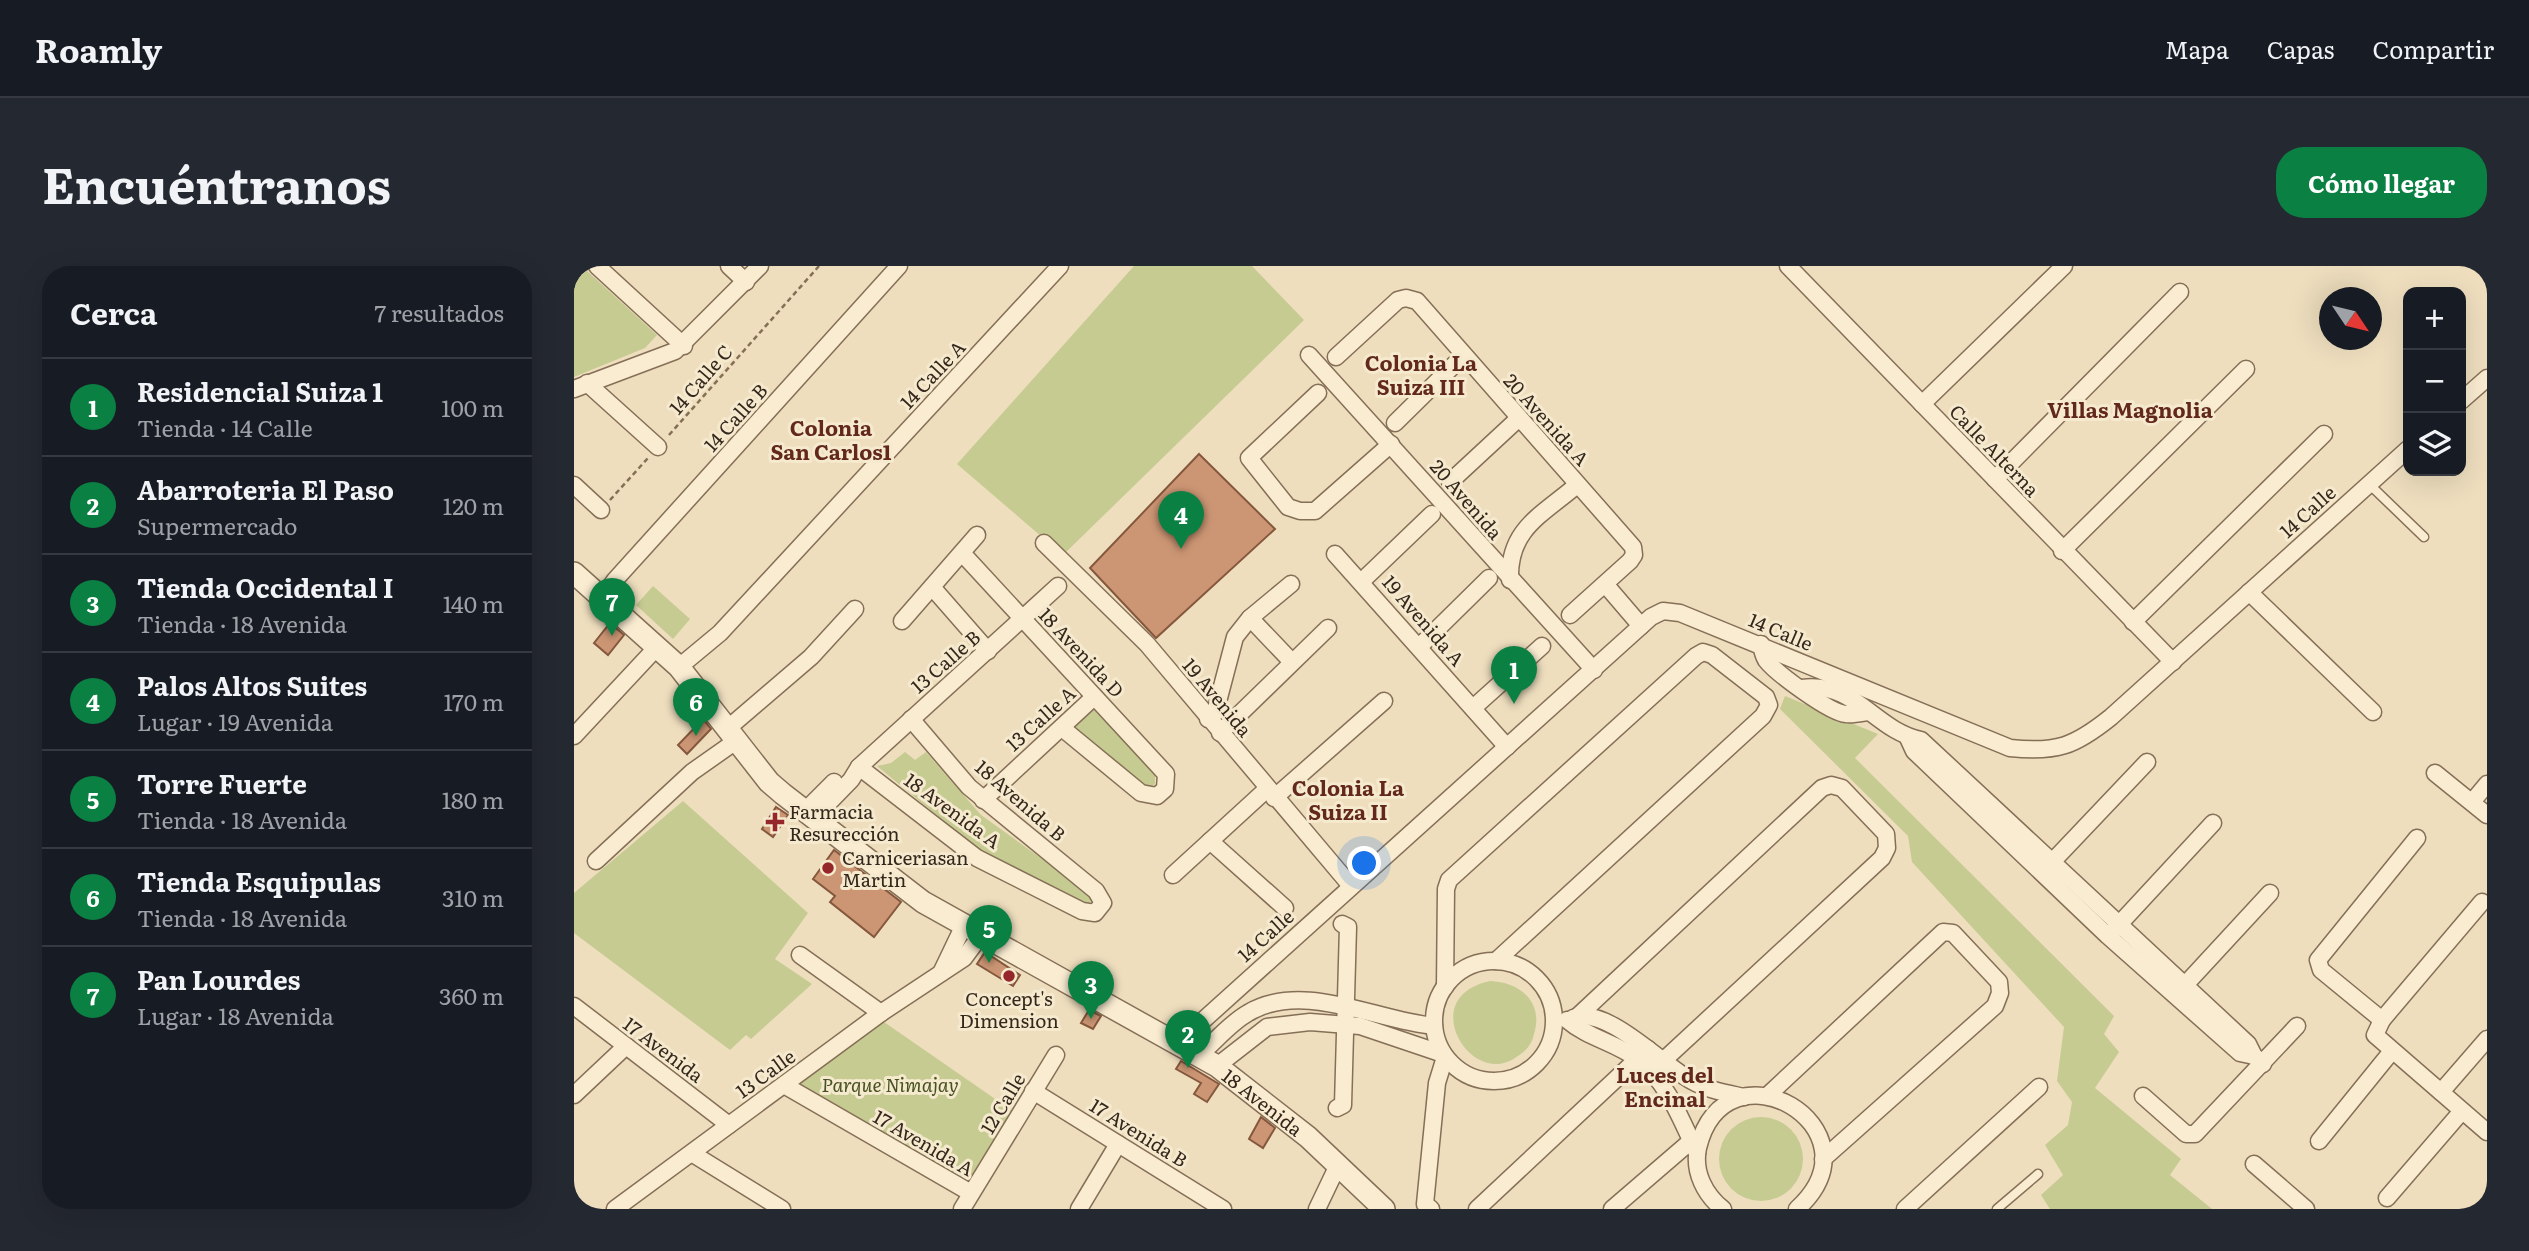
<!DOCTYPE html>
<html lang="es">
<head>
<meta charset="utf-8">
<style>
  :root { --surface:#171b24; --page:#242831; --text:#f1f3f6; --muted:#9ea1a6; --line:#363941; --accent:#0b8043 }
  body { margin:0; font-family:Literata,serif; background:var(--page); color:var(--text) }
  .controls { position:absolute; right:21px; top:21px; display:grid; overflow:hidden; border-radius:14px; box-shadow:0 7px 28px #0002 }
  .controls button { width:63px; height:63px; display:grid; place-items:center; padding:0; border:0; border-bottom:2px solid var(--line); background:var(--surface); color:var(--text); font:35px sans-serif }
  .compass { position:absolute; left:1745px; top:21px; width:63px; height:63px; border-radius:50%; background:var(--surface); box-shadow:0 7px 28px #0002; rotate:125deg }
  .you { position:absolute; left:791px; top:598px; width:24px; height:24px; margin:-18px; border:5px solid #fff; border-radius:50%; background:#1a73e8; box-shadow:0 0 0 10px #1a73e833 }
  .badge { display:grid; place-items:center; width:46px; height:46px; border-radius:50%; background:var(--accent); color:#fff; font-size:23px; font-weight:700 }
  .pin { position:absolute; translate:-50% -58px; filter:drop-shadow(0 2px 4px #0008) }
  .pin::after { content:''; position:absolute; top:37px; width:24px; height:21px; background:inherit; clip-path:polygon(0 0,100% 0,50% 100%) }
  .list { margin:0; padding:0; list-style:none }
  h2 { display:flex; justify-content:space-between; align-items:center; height:91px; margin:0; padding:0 28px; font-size:30px }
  h2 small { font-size:23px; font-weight:400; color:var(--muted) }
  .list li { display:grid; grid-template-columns:46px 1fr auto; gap:21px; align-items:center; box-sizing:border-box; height:98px; padding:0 28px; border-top:2px solid var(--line) }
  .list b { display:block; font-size:26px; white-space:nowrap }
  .list p { margin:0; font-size:23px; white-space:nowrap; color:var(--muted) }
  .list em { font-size:23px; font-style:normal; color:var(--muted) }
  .icon { flex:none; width:38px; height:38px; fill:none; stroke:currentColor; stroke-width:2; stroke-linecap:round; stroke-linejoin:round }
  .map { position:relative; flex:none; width:1913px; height:943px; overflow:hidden; border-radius:28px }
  header { display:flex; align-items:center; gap:42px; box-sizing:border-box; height:98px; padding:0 35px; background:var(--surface); border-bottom:2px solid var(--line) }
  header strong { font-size:33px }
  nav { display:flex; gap:38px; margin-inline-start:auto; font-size:24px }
  .intro { display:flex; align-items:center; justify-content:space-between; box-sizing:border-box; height:168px; padding:0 42px }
  h1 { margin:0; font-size:49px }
  .button { padding:18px 32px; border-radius:28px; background:var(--accent); color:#fff; font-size:24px; font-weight:700 }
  main { display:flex; gap:42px; padding:0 42px }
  aside { flex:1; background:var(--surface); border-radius:28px; box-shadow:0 7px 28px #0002 }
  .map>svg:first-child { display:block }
  .green { fill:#c6cb92 }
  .building { fill:#cc9674; stroke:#85583d; stroke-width:2 }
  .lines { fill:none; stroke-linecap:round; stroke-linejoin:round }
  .service-casing { stroke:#866f57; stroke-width:11 }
  .minor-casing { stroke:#866f57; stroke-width:19 }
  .tertiary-casing { stroke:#866f57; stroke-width:24 }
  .path { stroke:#866f57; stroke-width:2.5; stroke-dasharray:5 3.5; stroke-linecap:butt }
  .service { stroke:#f9ecd1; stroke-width:8 }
  .minor { stroke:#f9ecd1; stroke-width:16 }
  .tertiary { stroke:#f9ecd1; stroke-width:21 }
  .poi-dot { fill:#95272a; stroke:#f5e9ce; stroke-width:2.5 }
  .labels { text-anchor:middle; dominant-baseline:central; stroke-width:6; stroke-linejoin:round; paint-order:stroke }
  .street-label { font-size:19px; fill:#35271c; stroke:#f5e9ce }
  .poi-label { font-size:19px; fill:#35271c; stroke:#f5e9ce; text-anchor:start }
  .park-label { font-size:19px; font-style:italic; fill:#475222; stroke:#f5e9ce }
  .neighbourhood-label { font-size:21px; font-weight:bold; fill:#62281b; stroke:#f5e9ce }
</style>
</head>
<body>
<header>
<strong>Roamly</strong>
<nav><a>Mapa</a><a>Capas</a><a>Compartir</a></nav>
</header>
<div class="intro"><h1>Encuéntranos</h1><a class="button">Cómo llegar</a></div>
<main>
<aside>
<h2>Cerca<small>7 resultados</small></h2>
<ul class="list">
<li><span class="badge">1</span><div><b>Residencial Suiza 1</b><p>Tienda · 14 Calle</p></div><em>100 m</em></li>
<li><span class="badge">2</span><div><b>Abarroteria El Paso</b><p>Supermercado</p></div><em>120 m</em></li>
<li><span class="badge">3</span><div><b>Tienda Occidental I</b><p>Tienda · 18 Avenida</p></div><em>140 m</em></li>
<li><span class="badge">4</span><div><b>Palos Altos Suites</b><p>Lugar · 19 Avenida</p></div><em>170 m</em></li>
<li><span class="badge">5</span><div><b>Torre Fuerte</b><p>Tienda · 18 Avenida</p></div><em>180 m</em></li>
<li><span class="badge">6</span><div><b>Tienda Esquipulas</b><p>Tienda · 18 Avenida</p></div><em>310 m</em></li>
<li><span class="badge">7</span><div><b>Pan Lourdes</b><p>Lugar · 18 Avenida</p></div><em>360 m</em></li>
</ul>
</aside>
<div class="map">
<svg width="1913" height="943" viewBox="0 0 1913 943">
  <rect width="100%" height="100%" fill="#eedebe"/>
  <g class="green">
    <path d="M560,0h118l52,54 -241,235 -106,-91z"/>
    <path d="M11,3l72,66 -12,13 -71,29v-97z"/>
    <path d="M79,320l37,33 -17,20 -37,-34z"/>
    <path d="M1211,430l93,38 -23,24 259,258 -10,18 15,18 -24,36 86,71 -11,16 42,34h-162l-9,-14 22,-20 -18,-30 23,-20 4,-23 -15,-21 7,-54 -152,-165 -4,-26 -128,-127z"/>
    <path d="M520,444l61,60v14l-6,4 -74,-61z"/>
    <path d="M331,486l10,8 11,-8 55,63 114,82 -10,11 -107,-59 -101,-83 14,-3z"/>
    <path d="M109,535l125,112 -33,46 37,25 -61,55 -5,-4 -16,15 -156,-117v-40z"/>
    <path d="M916,715c30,1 54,21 44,53 -3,12 -8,17 -19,24 -44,30 -100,-61 -25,-77z"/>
    <path d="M310,756l130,90 -45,71 -172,-98z"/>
    <circle cx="1187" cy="893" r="42"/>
  </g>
  <g class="building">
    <path d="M625,188l76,75 -119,109 -66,-70z"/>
    <path d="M36,357l14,12 -16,20 -14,-12z"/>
    <path d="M129,453l8,10 -24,25 -9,-9z"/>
    <path d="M202,541l12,8 -15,22 -11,-8z"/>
    <path d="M260,584l67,52 -27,35 -44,-35 5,-6 -22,-17z"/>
    <path d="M411,686l35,23 -7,11 -36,-22z"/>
    <path d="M515,744l12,6 -8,13 -12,-6z"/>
    <path d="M607,795l38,23 -12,18 -13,-8 7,-11 -25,-14z"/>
    <path d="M687,851l14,11 -12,20 -14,-9z"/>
  </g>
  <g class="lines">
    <defs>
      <g id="service">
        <path d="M1795,218l55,53"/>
        <path d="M1423,943l41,-35"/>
      </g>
      <g id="minor">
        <path d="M23,0l87,80"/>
        <path d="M155,0l17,16"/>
        <path d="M1214,0l385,396"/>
        <path d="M735,89l285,315"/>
        <path d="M762,91l62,-57 8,-2 11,3 216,246 1,8 -4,6 -60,54"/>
        <path d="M13,117l71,64"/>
        <path d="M0,123l101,-38 85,-85"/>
        <path d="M744,127l-69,65 39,49 12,4h15l76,-67"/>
        <path d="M1887,135l26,-23"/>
        <path d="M1348,138l142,-138"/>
        <path d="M821,157l68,-67"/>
        <path d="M1421,213l185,-187"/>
        <path d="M876,216l68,-63"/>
        <path d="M0,219l27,25"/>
        <path d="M470,277l103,101 204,242"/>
        <path d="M1488,285l184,-182"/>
        <path d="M388,287l204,221 -1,15 -8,7 -16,-3 -79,-65"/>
        <path d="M761,288l172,193"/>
        <path d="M936,314c-2,-51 32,-65 67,-95"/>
        <path d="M788,315l70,-67"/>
        <path d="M1031,318l36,42"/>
        <path d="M358,321l56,64"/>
        <path d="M1675,326l124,120"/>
        <path d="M29,331l12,-17 284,-314"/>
        <path d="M676,352l42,44"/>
        <path d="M328,355l75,-86"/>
        <path d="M1559,356l191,-188"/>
        <path d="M1187,378c1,6 2,11 5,16 10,13 64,53 80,54 6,1 15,-1 21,-2"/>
        <path d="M846,380l69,-68"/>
        <path d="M105,401l41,-34 340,-367"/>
        <path d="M1228,422c54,-7 72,42 119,52l327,304 6,12 9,8"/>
        <path d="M899,442l69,-62"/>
        <path d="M634,453l7,-6 20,-76 15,-19 41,-34"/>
        <path d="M153,463l84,-72 44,-48"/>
        <path d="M646,467l108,-105"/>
        <path d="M0,470l84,-90"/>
        <path d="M1334,472l6,13 194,185 132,117 14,3"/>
        <path d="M285,501l118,91 105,53 13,2 8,-10 -7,-12 -127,-104 -58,-68"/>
        <path d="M1861,507l52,42"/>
        <path d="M700,532l110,-97"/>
        <path d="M409,534l111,-103"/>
        <path d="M1898,536l15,-18"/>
        <path d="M231,545l29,-29"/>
        <path d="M241,551l36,-37 8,-13 199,-181"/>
        <path d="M636,575l75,67"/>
        <path d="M22,595l96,-89 44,-31"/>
        <path d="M1479,595l94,-99"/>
        <path d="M599,609l94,-86"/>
        <path d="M1908,636l-100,118 -7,15 112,97"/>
        <path d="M1538,666l101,-109"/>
        <path d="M226,689l81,58"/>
        <circle cx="920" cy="755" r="60"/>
        <path d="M367,707l23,-48"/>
        <path d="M1611,719l85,-92"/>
        <path d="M871,721l1,-98 3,-9 247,-224 7,-4 9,3 54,42 3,8 -6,11 -267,245"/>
        <path d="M0,740l155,119"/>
        <path d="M1004,750l244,-228 9,-3 11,3 44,46 1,14 -5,10 -231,214"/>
        <path d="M999,752c34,-13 90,48 119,63 16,9 34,12 52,16"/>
        <path d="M993,754c21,18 50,23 72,40 29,23 43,62 58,93"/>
        <path d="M1808,754l-61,-50 -3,-10 99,-122"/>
        <path d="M604,777l473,-426 12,-6 17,2 330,135c47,5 65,-2 101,-31l297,-268"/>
        <path d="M625,789c16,-13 31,-32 49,-42 55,-33 129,8 186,13"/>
        <path d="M643,800l50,-39 43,-5 50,4 83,28"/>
        <path d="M210,819l187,108"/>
        <path d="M459,825l190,118"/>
        <path d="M1867,826l46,-53"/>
        <path d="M0,829l52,-49"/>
        <path d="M1193,830l176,-164 10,1 46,49 1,11 -5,13 -172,153"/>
        <path d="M1569,830l43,38h9l102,-108"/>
        <path d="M763,842l6,-3 5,-178 -6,-3"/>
        <path d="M1745,875l73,-90"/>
        <path d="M119,888l89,55"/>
        <path d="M1680,898l52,45"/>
        <path d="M1813,932l75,-87"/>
        <path d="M41,943l266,-196 83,-55 17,-23"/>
        <path d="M388,943l94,-154"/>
        <path d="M505,943l39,-65"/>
        <path d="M743,943l21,-44"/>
        <path d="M857,943l-6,-5 12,-121 8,-26"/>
        <path d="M903,943l171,-160"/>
        <path d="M1038,943l79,-68"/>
        <path d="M1149,943c-18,-14 -30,-37 -25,-61 27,-113 188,-20 99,61"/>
        <path d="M1331,943l134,-122"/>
      </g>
      <g id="tertiary">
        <path id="s1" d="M0,307l105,94 90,115 14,12 140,108 294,164 91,71 76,72"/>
      </g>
    </defs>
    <use href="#service" class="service-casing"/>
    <use href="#minor" class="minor-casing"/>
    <use href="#tertiary" class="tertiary-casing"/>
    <g class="path">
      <path d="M95,169l150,-169"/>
      <path d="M36,234l38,-42"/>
    </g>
    <use href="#service" class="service"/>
    <use href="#minor" class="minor"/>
    <use href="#tertiary" class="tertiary"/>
  </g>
  <g class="poi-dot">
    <path d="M197.5 545.5h7v7h7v7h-7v7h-7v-7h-7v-7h7z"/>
    <circle cx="254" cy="602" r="7"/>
    <circle cx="435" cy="710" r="7"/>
  </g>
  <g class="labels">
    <g class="street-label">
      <text transform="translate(358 108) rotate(-47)">14 Calle A</text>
      <text transform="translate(126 113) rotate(-49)">14 Calle C</text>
      <text transform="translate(161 151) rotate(-48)">14 Calle B</text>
      <text transform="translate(973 153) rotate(48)">20 Avenida A</text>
      <text transform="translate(1421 184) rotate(46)">Calle Alterna</text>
      <text transform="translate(893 233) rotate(49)">20 Avenida</text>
      <text transform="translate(1733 245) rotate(-42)">14 Calle</text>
      <text transform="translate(850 354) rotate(49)">19 Avenida A</text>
      <text transform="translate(1207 365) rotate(23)">14 Calle</text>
      <text transform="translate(508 386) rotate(47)">18 Avenida D</text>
      <text transform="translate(371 395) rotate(-41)">13 Calle B</text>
      <text transform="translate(644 431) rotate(50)">19 Avenida</text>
      <text transform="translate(466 452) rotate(-42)">13 Calle A</text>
      <text transform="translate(447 534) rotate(41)">18 Avenida B</text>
      <text transform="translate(379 544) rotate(36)">18 Avenida A</text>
      <text transform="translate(691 669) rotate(-42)">14 Calle</text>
      <text transform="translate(90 783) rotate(37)">17 Avenida</text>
      <text transform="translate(191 807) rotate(-36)">13 Calle</text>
      <text stroke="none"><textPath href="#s1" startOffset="877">18 Avenida</textPath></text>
      <text transform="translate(428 837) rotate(-59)">12 Calle</text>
      <text transform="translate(565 866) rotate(32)">17 Avenida B</text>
      <text transform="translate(350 876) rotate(30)">17 Avenida A</text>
    </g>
    <g class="poi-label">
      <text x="215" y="545">Farmacia<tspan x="215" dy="22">Resurección</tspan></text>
      <text x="268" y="591">Carniceriasan<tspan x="268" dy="22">Martin</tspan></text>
      <text x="435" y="732" text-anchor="middle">Concept's<tspan x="435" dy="22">Dimension</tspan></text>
    </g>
    <g class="park-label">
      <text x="316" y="818">Parque Nimajay</text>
    </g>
    <g class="neighbourhood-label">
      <text x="847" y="95">Colonia La<tspan x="847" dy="24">Suiza III</tspan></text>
      <text x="1556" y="142">Villas Magnolia</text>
      <text x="257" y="160">Colonia<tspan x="257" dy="24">San Carlos1</tspan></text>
      <text x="774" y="520">Colonia La<tspan x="774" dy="24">Suiza II</tspan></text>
      <text x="1091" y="807">Luces del<tspan x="1091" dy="24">Encinal</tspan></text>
    </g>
  </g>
</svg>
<div class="controls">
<button>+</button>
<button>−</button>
<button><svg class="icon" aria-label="layers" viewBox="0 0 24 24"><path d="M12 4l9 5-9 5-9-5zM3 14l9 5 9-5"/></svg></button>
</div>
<svg class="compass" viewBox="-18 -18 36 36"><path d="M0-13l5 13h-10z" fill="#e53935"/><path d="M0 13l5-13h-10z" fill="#9ea1a6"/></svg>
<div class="you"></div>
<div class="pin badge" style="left:940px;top:438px">1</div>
<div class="pin badge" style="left:614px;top:802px">2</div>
<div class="pin badge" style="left:517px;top:753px">3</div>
<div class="pin badge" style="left:607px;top:283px">4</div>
<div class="pin badge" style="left:415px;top:697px">5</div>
<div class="pin badge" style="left:122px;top:470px">6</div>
<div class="pin badge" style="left:38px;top:370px">7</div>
</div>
</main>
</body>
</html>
